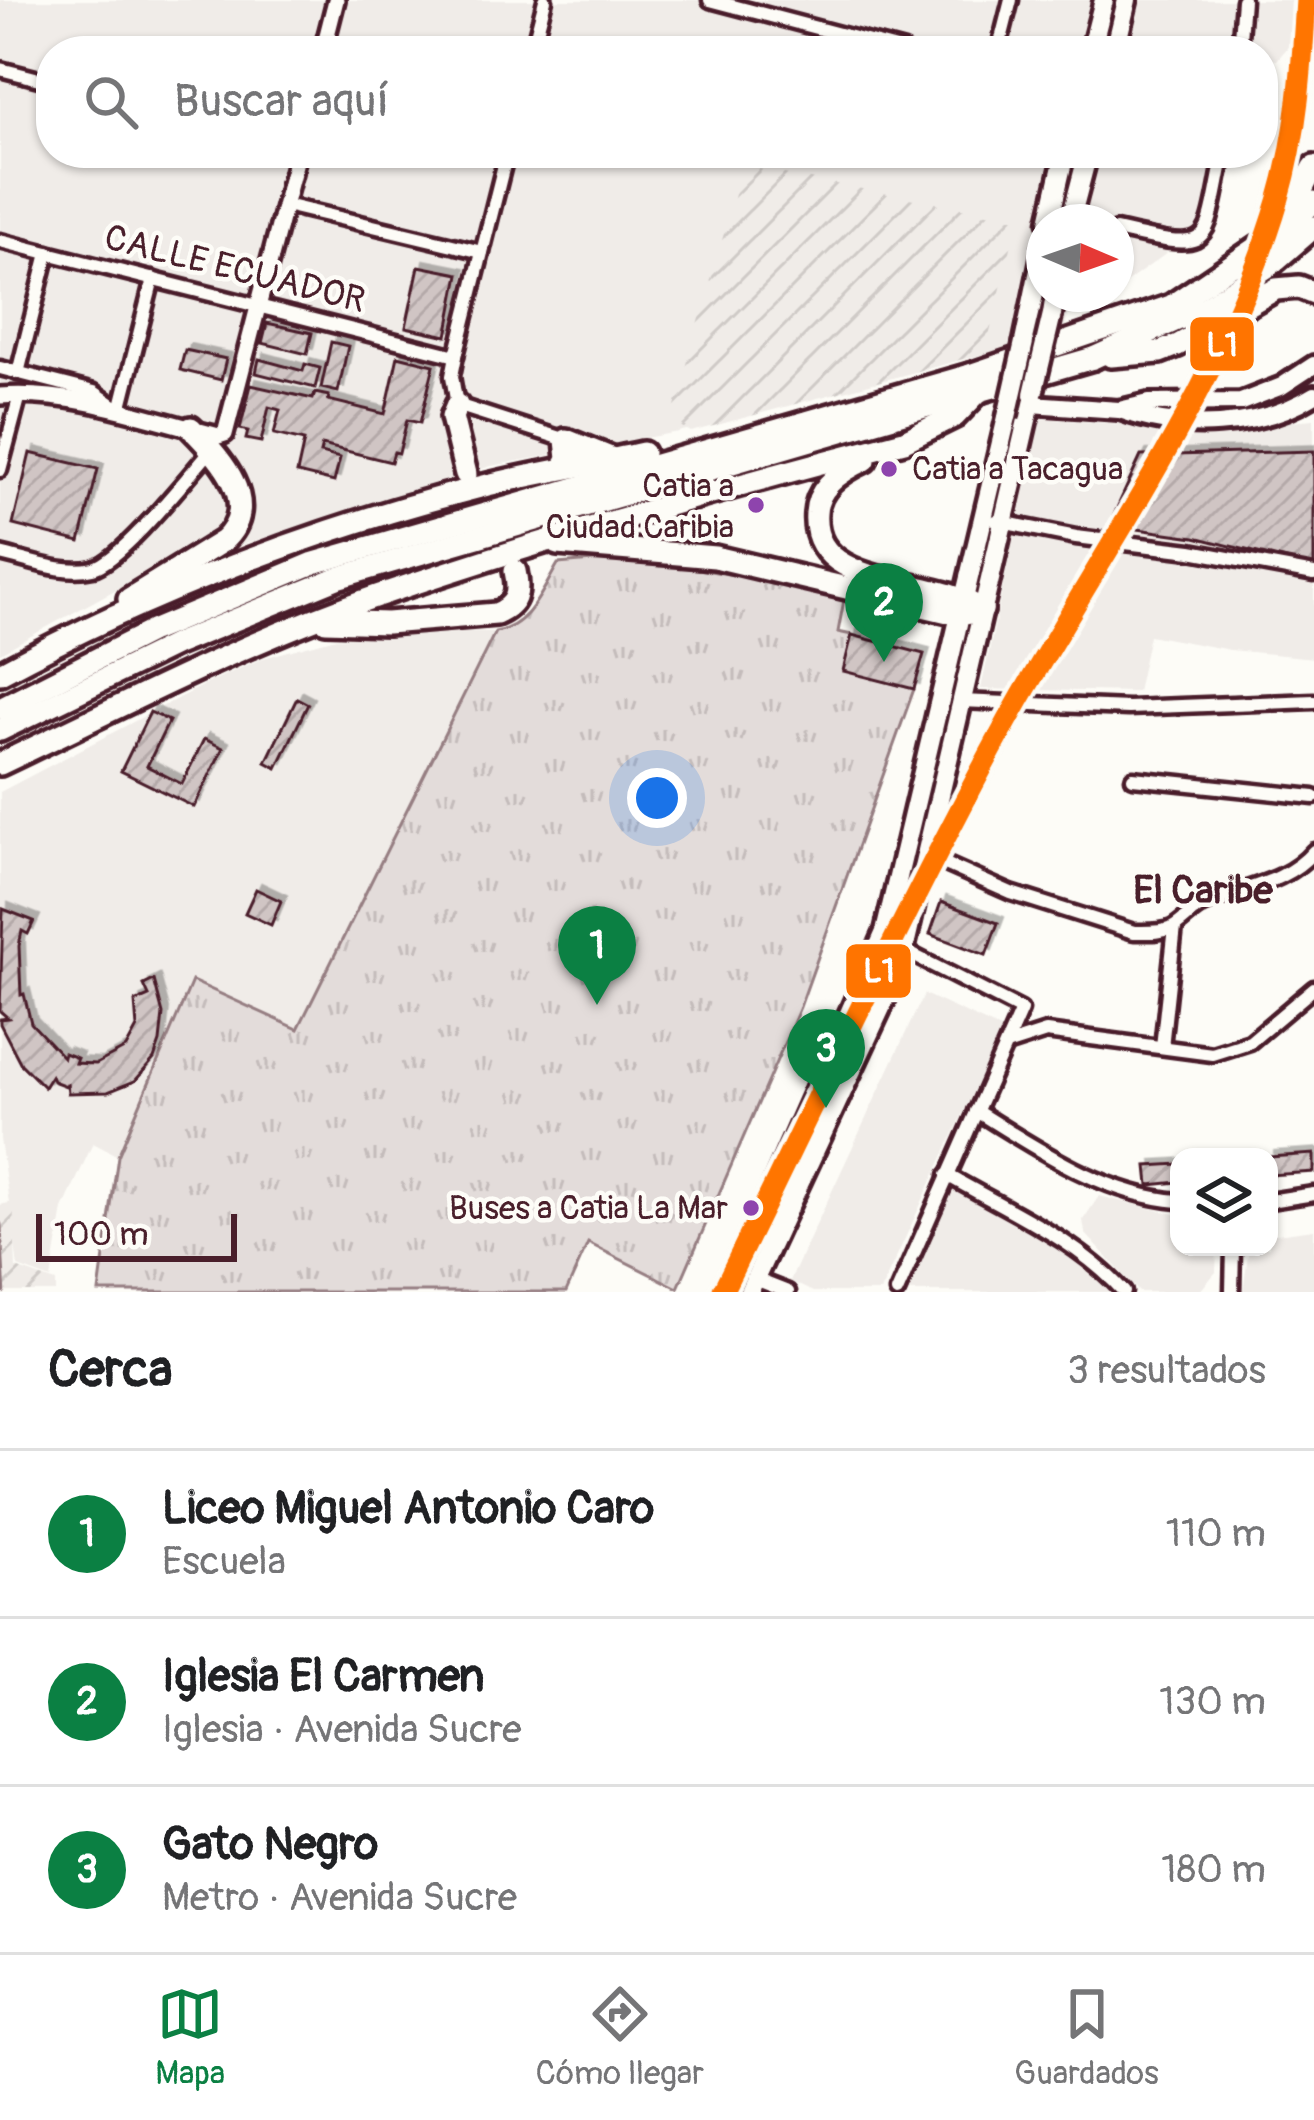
<!DOCTYPE html>
<html lang="es">
<head>
<meta charset="utf-8">
<style>
  :root { --surface:#fff; --page:#f2f2f2; --text:#202124; --muted:#757577; --line:#e0e0e0; --accent:#0b8043 }
  body { margin:0; font-family:Pangolin,sans-serif; background:var(--page); color:var(--text) }
  .controls { position:absolute; right:36px; bottom:36px; display:grid; overflow:hidden; border-radius:24px; box-shadow:0 3px 9px #0004 }
  .controls button { width:108px; height:108px; display:grid; place-items:center; padding:0; border:0; border-bottom:3px solid var(--line); background:var(--surface); color:var(--text); font:60px sans-serif }
  .compass { position:absolute; left:1026px; top:204px; width:108px; height:108px; border-radius:50%; background:var(--surface); box-shadow:0 3px 9px #0004; rotate:92deg }
  .scale { position:absolute; left:36px; bottom:30px; width:201px; box-sizing:border-box; padding-left:12px; border:6px solid #4a1f2b; border-top:0; font-size:33px; line-height:42px; white-space:nowrap; color:#4a1f2b; -webkit-text-stroke:9px #fdfcf7; paint-order:stroke }
  .you { position:absolute; left:657px; top:798px; width:42px; height:42px; margin:-30px; border:9px solid #fff; border-radius:50%; background:#1a73e8; box-shadow:0 0 0 18px #1a73e833 }
  .badge { display:grid; place-items:center; width:78px; height:78px; border-radius:50%; background:var(--accent); color:#fff; font-size:39px; font-weight:700 }
  .pin { position:absolute; translate:-50% -99px; filter:drop-shadow(0 3px 6px #0008) }
  .pin::after { content:''; position:absolute; top:63px; width:42px; height:36px; background:inherit; clip-path:polygon(0 0,100% 0,50% 100%) }
  .list { margin:0; padding:0; list-style:none }
  h2 { display:flex; justify-content:space-between; align-items:center; height:156px; margin:0; padding:0 48px; font-size:51px }
  h2 small { font-size:39px; font-weight:400; color:var(--muted) }
  .list li { display:grid; grid-template-columns:78px 1fr auto; gap:36px; align-items:center; box-sizing:border-box; height:168px; padding:0 48px; border-top:3px solid var(--line) }
  .list b { display:block; font-size:45px; white-space:nowrap }
  .list p { margin:0; font-size:39px; white-space:nowrap; color:var(--muted) }
  .list em { font-size:39px; font-style:normal; color:var(--muted) }
  .icon { flex:none; width:66px; height:66px; fill:none; stroke:currentColor; stroke-width:2; stroke-linecap:round; stroke-linejoin:round }
  .map { position:relative; flex:none; width:1314px; height:1292px; overflow:hidden }
  .search { position:absolute; background:var(--surface); box-shadow:0 3px 9px #0004; left:36px; right:36px; top:36px; height:132px; display:flex; align-items:center; gap:30px; box-sizing:border-box; padding:0 42px; border-radius:48px; color:var(--muted); font-size:45px }
  .sheet { height:660px; background:var(--surface) }
  nav { display:flex; justify-content:space-around; align-items:center; box-sizing:border-box; height:168px; border-top:3px solid var(--line); background:var(--surface); font-size:33px; color:var(--muted) }
  nav a { display:grid; justify-items:center; gap:6px }
  nav .on { color:var(--accent) }
  .map>svg:first-child { display:block }
  .built { fill:#f0ece8 }
  .industrial { fill:url(#industrial-furrows) }
  .park { fill:url(#park-tufts); stroke:#967e82; stroke-width:3 }
  .lines { fill:none; stroke-linecap:round; stroke-linejoin:round }
  .stream { stroke:#91777b; stroke-width:4.5 }
  .building { fill:url(#building-hatch); stroke:#4a1f2b; stroke-width:3; filter:url(#shadow) }
  .minor-casing { stroke:#4a1f2b; stroke-width:21 }
  .tertiary-casing { stroke:#4a1f2b; stroke-width:24 }
  .secondary-casing { stroke:#4a1f2b; stroke-width:26 }
  .primary-casing { stroke:#4a1f2b; stroke-width:27 }
  .trunk-casing { stroke:#4a1f2b; stroke-width:30 }
  .motorway-casing { stroke:#4a1f2b; stroke-width:30 }
  .minor { stroke:#fdfcf7; stroke-width:12 }
  .tertiary { stroke:#fdfcf7; stroke-width:15 }
  .secondary { stroke:#fdfcf7; stroke-width:16 }
  .primary { stroke:#fdfcf7; stroke-width:18 }
  .trunk { stroke:#fdfcf7; stroke-width:21 }
  .motorway { stroke:#fdfcf7; stroke-width:21 }
  .primary-bridge-casing { stroke:#4a1f2b; stroke-width:27; stroke-linecap:butt }
  .primary-bridge { stroke:#fdfcf7; stroke-width:18 }
  .metro-1-casing { stroke:#fdfcf7; stroke-width:30 }
  .metro-1 { stroke:#ff7400; stroke-width:21 }
  .bus-dot { fill:#8e44ad; stroke:#fdfcf7; stroke-width:4.5 }
  .labels { text-anchor:middle; dominant-baseline:central; stroke-width:9; stroke-linejoin:round; paint-order:stroke }
  .bus-label { font-size:33px; fill:#4a1f2b; stroke:#fdfcf7; text-anchor:end }
  .street-label { font-size:36px; fill:#4a1f2b; stroke:#fdfcf7 }
  .neighbourhood-label { font-size:39px; font-weight:bold; fill:#4a1f2b; stroke:#fdfcf7 }
  .line-badge { stroke:#fdfcf7; stroke-width:4.5 }
  .badge-label { font-size:33px; text-anchor:middle; font-weight:bold; fill:#fff }
</style>
</head>
<body>
<div class="map">
<svg width="1314" height="1292" viewBox="0 0 1314 1292">
  <defs>
    <pattern id="industrial-furrows" width="10" height="10" patternUnits="userSpaceOnUse" patternTransform="scale(3)"><rect width="10" height="10" fill="#f0ece8"/><path d="M-1 1l2-2M0 10L10 0M9 11l2-2" fill="none" stroke="#cfcac7"/></pattern>
    <pattern id="park-tufts" width="24" height="20" patternUnits="userSpaceOnUse" patternTransform="scale(3)"><rect width="24" height="20" fill="#e3dcda"/><path d="M3 7l-1-3M5 7V3M7 7l1-3M15 17l-1-3M17 17v-4M19 17l1-3" fill="none" stroke="#c4bcbb"/></pattern>
    <pattern id="building-hatch" width="6" height="6" patternUnits="userSpaceOnUse" patternTransform="scale(3)"><rect width="6" height="6" fill="#d0c5c4"/><path d="M-1 1l2-2M0 6l6-6M5 7l2-2" fill="none" stroke="#b4a9a9"/></pattern>
    <filter id="shadow"><feDropShadow dx="5.5" dy="-5.5" stdDeviation="0" flood-color="#0004"/></filter>
  </defs>
  <rect width="100%" height="100%" fill="#fdfcf7"/>
  <filter id="ink" filterUnits="userSpaceOnUse"><feTurbulence type="fractalNoise" baseFrequency=".00833" numOctaves="2"/><feDisplacementMap in="SourceGraphic" scale="24" xChannelSelector="R" yChannelSelector="G"/><feConvolveMatrix kernelMatrix="1 2 1 2 8 2 1 2 1" color-interpolation-filters="sRGB"/></filter>
  <g filter="url(#ink)">
    <g class="built">
      <path d="M0,0h1314v16l-37,44 -14,-3v-6h-1212v102h1171l-22,76 -84,61v-68h-72v72h66l-42,22 -5,18 -385,98 -187,34 -250,79 -26,-10 -215,118z"/>
      <path d="M1039,418l152,11 123,-10v239l-84,-8 -81,-15 -12,57 -156,-3z"/>
      <path d="M455,631l40,1 -197,397 -106,-48 -74,175 -25,-13 -30,66 -12,70 -33,-12 -18,-128v-347l207,-109 56,-25 73,-20z"/>
      <path d="M924,994l78,36 -122,262h-67l-23,-11z"/>
      <path d="M955,1188l109,56 59,48h-219z"/>
      <path d="M1099,1196l80,19v32h38l-1,25 -17,20h-60l-54,-59 -2,-13z"/>
      <path d="M1314,1229v63h-71l6,-45h20v-12z"/>
    </g>
    <g class="industrial">
      <path d="M743,166l275,53 -33,134 -294,79 -20,-11z"/>
      <path d="M13,1202l3,66 40,14v10h-56v-87z"/>
    </g>
    <path class="park" d="M616,559c78,7 152,20 228,41l-6,32 14,3 -8,35 70,19 -114,318 -122,281 -90,-45 -22,49h-467l19,-136 74,-175 106,48 197,-397c34,-5 47,-41 63,-68z"/>
    <g class="lines">
      <path class="stream" d="M0,1224l4,68"/>
    </g>
    <g class="building">
      <path d="M419,266l40,8 -12,62 -41,-9z"/>
      <path d="M267,323l45,10 -5,21 -45,-11z"/>
      <path d="M331,342l17,4 -10,46 -17,-4z"/>
      <path d="M185,350l41,9 -5,21 -41,-10z"/>
      <path d="M398,356l36,9 -14,58 -13,-3 -8,33 -5,-1 -3,10 -69,-17 -2,8 20,5 -6,24 -37,-9 7,-32 -30,-7 6,-24 -11,-3 -8,35 -15,-3 2,-8 -8,-2 11,-44 62,14 2,-6 14,3 -1,4 57,14z"/>
      <path d="M259,359l44,12 2,-7 15,4 -5,20 -59,-15z"/>
      <path d="M1314,451v116l-119,-30 -86,-12 32,-69z"/>
      <path d="M30,453l68,16 -18,73 -67,-17z"/>
      <path d="M852,635l72,19 -10,35 -71,-18z"/>
      <path d="M297,698l11,6 -31,64 -11,-6z"/>
      <path d="M150,712l19,9 -22,45 35,18 22,-45 19,9 -29,59 -73,-36z"/>
      <path d="M256,889l25,12 -10,24 -26,-12z"/>
      <path d="M941,902l57,21 -12,32 -56,-21z"/>
      <path d="M3,909l31,12 -6,13 -6,-3 -3,15 2,49 3,-1 7,29 32,34 1,-4 13,5 -2,5 21,1 30,-16 11,-20 -2,-26 14,-6 -5,-11 10,-5 9,34 -3,28 -6,17 -19,22 -27,11 -40,1 -1,-10 -1,3 -13,-5 -2,-5 -7,11 -23,-23 -21,-40v-5l8,-1 -8,-7z"/>
      <path d="M1314,1154v18l-45,3v-18z"/>
      <path d="M1179,1164v18l-30,3 -2,-19z"/>
    </g>
    <g class="lines">
      <defs>
        <g id="minor">
          <path d="M710,0l194,51"/>
          <path d="M532,51l13,-51"/>
          <path d="M998,51l13,-51"/>
          <path d="M1239,51l4,-51"/>
          <path d="M0,69l51,13"/>
          <path d="M507,153l-51,203 -4,20 5,29 109,35"/>
          <path d="M285,205l197,47"/>
          <path d="M1116,230c101,23 88,19 108,-77"/>
          <path d="M0,241l456,115"/>
          <path d="M0,368l94,24 26,18 33,-131"/>
          <path d="M18,373l30,-120"/>
          <path d="M0,470l20,-75"/>
          <path d="M996,521l80,16 115,14 123,23"/>
          <path d="M0,554c28,6 64,21 93,14 28,-7 96,-93 119,-119"/>
          <path d="M961,701l167,7 186,-7"/>
          <path d="M1133,778l181,19"/>
          <path d="M925,855l86,38 123,39c13,0 26,1 38,-4 11,-6 19,-17 31,-23 38,-18 82,-20 111,-54"/>
          <path d="M881,944l22,6 118,60 -124,282"/>
          <path d="M1009,1044l37,-12 166,22 38,-12 64,-54"/>
          <path d="M1162,1047l13,-120"/>
          <path d="M976,1111c63,39 128,84 203,90"/>
          <path d="M947,1175c60,35 131,65 177,117"/>
          <path d="M1269,1201l45,-7"/>
          <path d="M755,1279l33,13"/>
          <path d="M1232,1292l1,-45"/>
        </g>
        <g id="tertiary">
          <path d="M323,51l13,-51"/>
          <path d="M0,396c71,-6 150,23 219,40l6,-2 73,-281"/>
        </g>
        <g id="secondary">
          <path d="M1031,404l88,6 30,-7 92,-1 41,-16 32,-21"/>
          <path d="M1120,410c61,22 138,20 194,-15"/>
        </g>
        <g id="primary">
          <path d="M1091,51l13,-51"/>
          <path d="M1115,51l12,-51"/>
          <path d="M1049,222l16,-69"/>
          <path d="M1070,222l18,-69"/>
          <path d="M1052,314l3,-20"/>
          <path d="M1024,342l20,-96"/>
          <path d="M726,1292l159,-360 122,-515"/>
          <path d="M749,1292l151,-325 133,-573"/>
        </g>
        <g id="trunk">
          <path d="M1286,221l28,-54"/>
          <path d="M1111,356l49,-4 18,-7 98,-56 23,-2 15,6"/>
          <path d="M1093,358l113,-51 63,-41 45,-39"/>
          <path d="M970,375l201,-69 109,-74 34,-30"/>
        </g>
        <g id="motorway">
          <path d="M457,405l-5,12 14,57"/>
          <path d="M865,460c-22,10 -48,27 -49,53 -6,80 121,62 166,97"/>
          <path d="M564,467l4,-8 -2,-19 47,19"/>
          <path d="M558,544l157,13 246,58 21,-5"/>
          <path d="M129,599l94,-58c41,-37 -4,-85 -32,-113"/>
          <path d="M326,621l61,2 109,-9c21,-9 24,-21 19,-43"/>
          <path d="M0,673c148,-80 317,-145 480,-186 54,-14 109,-22 163,-34"/>
          <path d="M0,708l152,-77 162,-68 656,-188"/>
          <path d="M0,730l176,-86 161,-66 756,-220"/>
          <path d="M0,764c124,-59 246,-123 377,-168 172,-59 350,-109 527,-155l51,-25 26,-27"/>
        </g>
      </defs>
      <use href="#minor" class="minor-casing"/>
      <use href="#tertiary" class="tertiary-casing"/>
      <use href="#secondary" class="secondary-casing"/>
      <use href="#primary" class="primary-casing"/>
      <use href="#trunk" class="trunk-casing"/>
      <use href="#motorway" class="motorway-casing"/>
      <use href="#minor" class="minor"/>
      <use href="#tertiary" class="tertiary"/>
      <use href="#secondary" class="secondary"/>
      <use href="#primary" class="primary"/>
      <use href="#trunk" class="trunk"/>
      <use href="#motorway" class="motorway"/>
      <defs>
        <g id="primary-bridge">
          <path d="M1033,394l19,-80"/>
          <path d="M1007,417l17,-75"/>
        </g>
      </defs>
      <use href="#primary-bridge" class="primary-bridge-casing"/>
      <use href="#primary-bridge" class="primary-bridge"/>
      <defs>
        <path id="metro-1" d="M722,1292c94,-190 183,-384 285,-570 94,-171 216,-334 272,-524 19,-65 23,-131 27,-198"/>
      </defs>
      <use href="#metro-1" class="metro-1-casing"/>
      <use href="#metro-1" class="metro-1"/>
    </g>
  </g>
  <g class="bus-dot">
    <circle cx="889" cy="469" r="10"/>
    <circle cx="756" cy="505" r="10"/>
    <circle cx="751" cy="1208" r="10"/>
  </g>
  <g class="labels">
    <g class="bus-label">
      <text x="912" y="469" text-anchor="start">Catia a Tacagua</text>
      <text x="734" y="486">Catia a<tspan x="734" dy="41">Ciudad Caribia</tspan></text>
      <text x="728" y="1208">Buses a Catia La Mar</text>
    </g>
    <g class="street-label">
      <text transform="translate(235 269) rotate(14)">CALLE ECUADOR</text>
    </g>
    <g class="neighbourhood-label">
      <text x="1203" y="890">El Caribe</text>
    </g>
  </g>
  <g class="line-badge">
    <rect x="1188" y="315" width="68" height="58" rx="12" fill="#ff7400"/>
    <rect x="844" y="942" width="69" height="58" rx="12" fill="#ff7400"/>
  </g>
  <g class="badge-label">
    <text x="1222" y="356">L1</text>
    <text x="879" y="982">L1</text>
  </g>
</svg>
<div class="controls">
<button><svg class="icon" aria-label="layers" viewBox="0 0 24 24"><path d="M12 4l9 5-9 5-9-5zM3 14l9 5 9-5"/></svg></button>
</div>
<svg class="compass" viewBox="-18 -18 36 36"><path d="M0-13l5 13h-10z" fill="#e53935"/><path d="M0 13l5-13h-10z" fill="#757577"/></svg>
<div class="scale">100 m</div>
<div class="you"></div>
<div class="pin badge" style="left:597px;top:1005px">1</div>
<div class="pin badge" style="left:884px;top:662px">2</div>
<div class="pin badge" style="left:826px;top:1108px">3</div>
<div class="search"><svg class="icon" aria-label="search" viewBox="0 0 24 24"><circle cx="10" cy="10" r="6"/><path d="M15 15l6 6"/></svg>Buscar aquí</div>
</div>
<section class="sheet">
<h2>Cerca<small>3 resultados</small></h2>
<ul class="list">
<li><span class="badge">1</span><div><b>Liceo Miguel Antonio Caro</b><p>Escuela</p></div><em>110 m</em></li>
<li><span class="badge">2</span><div><b>Iglesia El Carmen</b><p>Iglesia · Avenida Sucre</p></div><em>130 m</em></li>
<li><span class="badge">3</span><div><b>Gato Negro</b><p>Metro · Avenida Sucre</p></div><em>180 m</em></li>
</ul>
</section>
<nav>
<a class="on"><svg class="icon" aria-label="map" viewBox="0 0 24 24"><path d="M3 6l6-2 6 2 6-2v14l-6 2-6-2-6 2zM9 4v14M15 6v14"/></svg>Mapa</a>
<a><svg class="icon" aria-label="directions" viewBox="0 0 24 24"><path d="M12 3l9 9-9 9-9-9zM9 14v-3h6M13 9l2 2-2 2"/></svg>Cómo llegar</a>
<a><svg class="icon" aria-label="saved" viewBox="0 0 24 24"><path d="M7 4h10v16l-5-4-5 4z"/></svg>Guardados</a>
</nav>
</body>
</html>
